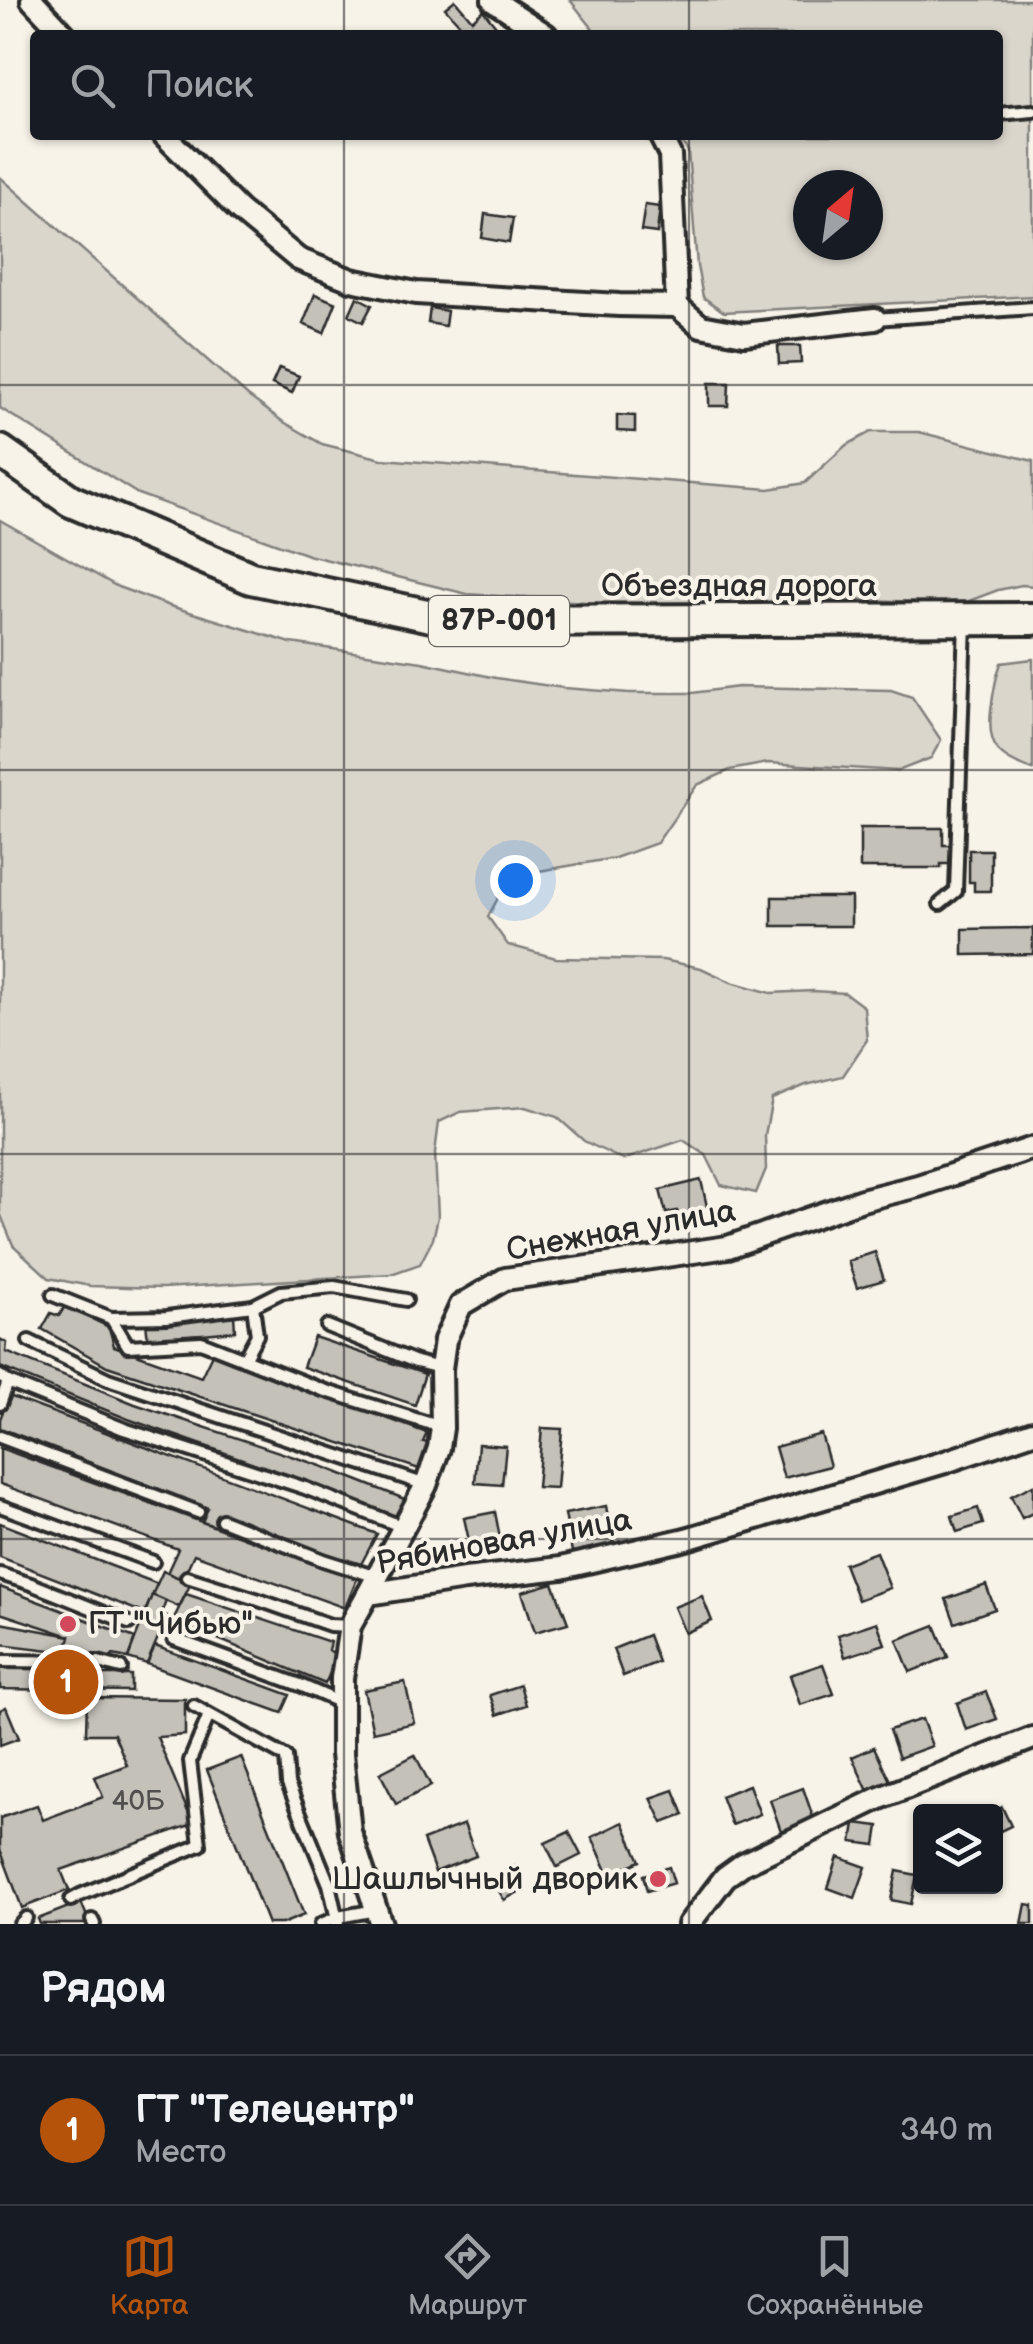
<!DOCTYPE html>
<html lang="ru">
<head>
<meta charset="utf-8">
<style>
  :root { --surface:#171b24; --page:#242831; --text:#f1f3f6; --muted:#9ea1a6; --line:#363941; --accent:#b45309 }
  body { margin:0; font-family:"Balsamiq Sans",sans-serif; background:var(--page); color:var(--text) }
  .controls { position:absolute; right:30px; bottom:30px; display:grid; overflow:hidden; border-radius:10px; box-shadow:0 2px 8px #0004 }
  .controls button { width:90px; height:90px; display:grid; place-items:center; padding:0; border:0; border-bottom:2px solid var(--line); background:var(--surface); color:var(--text); font:50px sans-serif }
  .compass { position:absolute; left:793px; top:170px; width:90px; height:90px; border-radius:50%; background:var(--surface); box-shadow:0 2px 8px #0004; rotate:29deg }
  .you { position:absolute; left:515px; top:880px; width:35px; height:35px; margin:-25px; border:8px solid #fff; border-radius:50%; background:#1a73e8; box-shadow:0 0 0 15px #1a73e833 }
  .badge { display:grid; place-items:center; width:65px; height:65px; border-radius:50%; background:var(--accent); color:#fff; font-size:32px; font-weight:700 }
  .pin { position:absolute; translate:-50% -50%; border:5px solid #fff; box-shadow:0 2px 10px #0006 }
  .list { margin:0; padding:0; list-style:none }
  h2 { display:flex; justify-content:space-between; align-items:center; height:130px; margin:0; padding:0 40px; font-size:42px }
  h2 small { font-size:32px; font-weight:400; color:var(--muted) }
  .list li { display:grid; grid-template-columns:65px 1fr auto; gap:30px; align-items:center; box-sizing:border-box; height:150px; padding:0 40px; border-top:2px solid var(--line) }
  .list b { display:block; font-size:38px; white-space:nowrap }
  .list p { margin:0; font-size:32px; white-space:nowrap; color:var(--muted) }
  .list em { font-size:32px; font-style:normal; color:var(--muted) }
  .icon { flex:none; width:55px; height:55px; fill:none; stroke:currentColor; stroke-width:2; stroke-linecap:round; stroke-linejoin:round }
  .map { position:relative; flex:none; width:1033px; height:1924px; overflow:hidden }
  .search { position:absolute; background:var(--surface); box-shadow:0 2px 8px #0004; left:30px; right:30px; top:30px; height:110px; display:flex; align-items:center; gap:25px; box-sizing:border-box; padding:0 35px; border-radius:10px; color:var(--muted); font-size:38px }
  .sheet { height:280px; background:var(--surface) }
  nav { display:flex; justify-content:space-around; align-items:center; box-sizing:border-box; height:140px; border-top:2px solid var(--line); background:var(--surface); font-size:28px; color:var(--muted) }
  nav a { display:grid; justify-items:center; gap:5px }
  nav .on { color:var(--accent) }
  .map>svg:first-child { display:block }
  .green { fill:#dad6cc; stroke:#82807c; stroke-width:2.5; fill-rule:evenodd }
  .building { fill:#c4c1b9; stroke:#2b2b2b; stroke-width:2.5 }
  .lines { fill:none; stroke-linecap:round; stroke-linejoin:round }
  .lane-casing { stroke:#2b2b2b; stroke-width:18 }
  .street-casing { stroke:#2b2b2b; stroke-width:28 }
  .primary-casing { stroke:#2b2b2b; stroke-width:38 }
  .lane { stroke:#f7f3e8; stroke-width:10 }
  .street { stroke:#f7f3e8; stroke-width:20 }
  .primary { stroke:#f7f3e8; stroke-width:30 }
  .grid { fill:none; stroke:#2b2b2b; stroke-width:2.5; stroke-opacity:0.55 }
  .poi-dot { fill:#d1495b; stroke:#f7f3e8; stroke-width:4 }
  .labels { text-anchor:middle; dominant-baseline:central; stroke-width:8; stroke-linejoin:round; paint-order:stroke }
  .number-label { font-size:28px; fill:#51504e }
  .shield { fill:#f7f3e8; stroke:#686764; stroke-width:2.5 }
  .shield-label { font-size:30px; font-weight:bold; fill:#2b2b2b }
  .street-label { font-size:32px; fill:#2b2b2b; stroke:#f7f3e8 }
  .poi-label { font-size:32px; fill:#2b2b2b; stroke:#f7f3e8; text-anchor:start }
</style>
</head>
<body>
<div class="map">
<svg width="1033" height="1924" viewBox="0 0 1033 1924">
  <rect width="100%" height="100%" fill="#f7f3e8"/>
  <filter id="ink" filterUnits="userSpaceOnUse"><feTurbulence type="fractalNoise" baseFrequency=".01" numOctaves="2"/><feDisplacementMap in="SourceGraphic" scale="20" xChannelSelector="R" yChannelSelector="G"/><feConvolveMatrix kernelMatrix="1 2 1 2 8 2 1 2 1" color-interpolation-filters="sRGB"/></filter>
  <g filter="url(#ink)">
    <g class="green">
      <path d="M570,0h463v296l-309,16 -21,-15 -6,-31 -9,-115 -12,-16h322v-100h-400zM808,185h60v60h-60z"/>
      <path d="M0,177l248,219 34,25 40,23 60,15 387,30 36,-6 40,-37 26,-14h48l114,29v125l-11,-1 -24,5 -37,14 -112,-5 -219,6 -163,-11 -159,-39 -170,-61 -138,-86z"/>
      <path d="M0,520l118,67 52,19 121,37 131,19 74,16 68,10 65,5h63l46,-6 153,3 21,7 29,43 -10,18 -33,13 -130,-8 -38,7 -33,15 -40,58 -42,15 -76,13 -33,12 -18,34 20,28 48,13 107,2 38,8 30,14 40,11 42,-2 32,2 19,14 3,33 -24,36 -37,9 -34,14 -7,36 1,34 -10,24 -35,-8 -15,-30 -23,-15 -60,20 -39,-19 -27,-24 -32,-10 -65,5 -21,10 -4,31 3,64 -5,22 -13,25 -29,10 -228,14 -73,-2 -41,-8 -36,-33 -13,-32z"/>
      <path d="M1033,659v111c-34,-11 -46,-22 -42,-59 2,-17 4,-32 10,-48z"/>
    </g>
    <g class="building">
      <path d="M455,0l17,20 11,-10 13,16 -10,9h-30l8,-6 -19,-21z"/>
      <path d="M645,205l15,2 -3,26 -16,-2z"/>
      <path d="M485,214l28,4 -4,25 -27,-5z"/>
      <path d="M315,294l21,9 -12,30 -21,-9z"/>
      <path d="M357,297l15,8 -9,17 -14,-7z"/>
      <path d="M430,308l17,3 -2,15 -17,-3z"/>
      <path d="M778,346h22l1,17 -22,1z"/>
      <path d="M279,368l20,8 -7,17 -20,-9z"/>
      <path d="M709,383h20l-1,23h-19z"/>
      <path d="M617,415l18,1v16l-18,-1z"/>
      <path d="M860,828h83v17h7v19h-9v4h-81z"/>
      <path d="M969,850h22v41h-17v-9h-5z"/>
      <rect x="772" y="897" width="79" height="29"/>
      <path d="M1033,928v26l-70,1v-26z"/>
      <path d="M701,1180l7,31 -29,7 -2,-7 -11,2 -6,-23z"/>
      <path d="M875,1252l9,28 -27,8 -9,-27z"/>
      <path d="M65,1306l44,21 5,19 87,31 11,-23 215,79 -4,9 8,2 -9,26 -315,-104 -65,-37 9,-16 8,3z"/>
      <path d="M234,1315l1,16 -87,8 -2,-16z"/>
      <path d="M314,1337l111,37 -10,31 -112,-38z"/>
      <path d="M0,1339l7,4 -1,9 129,52 186,62 86,34 -9,17 -93,-36 -177,-62 -128,-52z"/>
      <path d="M9,1396l368,138 -17,32 -139,-53 -7,13 -12,-4 6,-14 -208,-80v-9z"/>
      <path d="M542,1428l20,1 -5,59 -20,-1z"/>
      <path d="M821,1434l9,32 -46,12 -9,-31z"/>
      <path d="M478,1444l28,2 -4,39 -27,-2z"/>
      <path d="M0,1448l357,131 -12,29 -151,-54 -12,26 -15,-7 11,-24 -178,-65z"/>
      <path d="M1033,1485v28l-11,5 -11,-22z"/>
      <path d="M606,1506l7,38 -41,8 -7,-38z"/>
      <path d="M978,1508l5,16 -26,8 -5,-16z"/>
      <path d="M495,1512l7,36 -30,6 -8,-36z"/>
      <path d="M0,1523l158,61 -14,29 -144,-56z"/>
      <path d="M876,1552l14,36 -32,12 -14,-36z"/>
      <path d="M163,1571l28,12 -12,24 -27,-12z"/>
      <path d="M553,1583l15,40 -33,9 -13,-40z"/>
      <path d="M986,1585l9,24 -40,14 -9,-24z"/>
      <path d="M0,1587l135,51 -7,20 -15,-3 -3,5 -44,-14 4,-10 -70,-23z"/>
      <path d="M186,1594l144,48 -2,8 10,5 -13,29 -152,-64z"/>
      <path d="M152,1595l14,6 -4,11 5,4 -20,48 -19,-6z"/>
      <path d="M702,1596l10,25 -27,12 -11,-26z"/>
      <path d="M877,1622l8,22 -40,13 -7,-22z"/>
      <path d="M0,1623l70,13 -4,16 -66,-8z"/>
      <path d="M935,1625l13,32 -38,15 -13,-32z"/>
      <path d="M648,1635l10,27 -35,14 -10,-27z"/>
      <path d="M155,1646l135,49 -8,18 -135,-49z"/>
      <path d="M823,1664l11,30 -34,11 -10,-30z"/>
      <path d="M0,1665l97,1v9h34v16l-131,-2z"/>
      <path d="M405,1682l9,41 -41,9 -9,-42z"/>
      <path d="M520,1685l6,20 -29,10 -7,-20z"/>
      <path d="M986,1692l11,27 -31,11 -9,-27z"/>
      <path d="M87,1698l98,1v36l-28,2 36,87 -132,46 8,20 -47,18 -22,-59v-31l37,-13 6,15 60,-23 -8,-20 32,-12 -13,-31h-28z"/>
      <path d="M6,1707l13,31 -19,7v-35z"/>
      <path d="M922,1719l10,27 -33,12 -10,-28z"/>
      <path d="M874,1747l16,34 -22,10 -16,-34z"/>
      <path d="M415,1755l16,31 -35,18 -16,-31z"/>
      <path d="M241,1757l63,158 -22,9h-14l-61,-154z"/>
      <path d="M749,1785l11,29 -28,11 -11,-29z"/>
      <path d="M803,1788l11,32 -33,11 -11,-31z"/>
      <path d="M674,1790l10,25 -21,8 -12,-25z"/>
      <path d="M1002,1807l9,19 -15,7 -2,-21z"/>
      <path d="M623,1822l17,39 -31,14 -17,-38z"/>
      <path d="M855,1823l24,3 -3,19 -24,-3z"/>
      <path d="M464,1824l12,32 -41,16 -12,-32z"/>
      <path d="M569,1832l12,23 -24,12 -12,-24z"/>
      <path d="M838,1857l28,10 -11,31 -27,-10z"/>
      <path d="M515,1866l11,22 -22,12 -12,-22z"/>
      <path d="M669,1867l5,16 -27,8 -4,-16z"/>
      <path d="M897,1871l20,4 -6,29 -20,-4z"/>
      <path d="M81,1902l9,22h-50l-2,-5z"/>
      <path d="M1026,1904l7,1v19h-11z"/>
    </g>
    <g class="lines">
      <defs>
        <g id="lane">
          <path d="M998,114l35,-3"/>
          <path d="M875,319l158,-11"/>
          <path d="M940,904l16,-13 9,-269"/>
          <path d="M53,1295l58,23 56,-1 86,-11 28,-14 53,-5 72,13"/>
          <path d="M111,1318l17,28 73,-4 122,48 118,37"/>
          <path d="M327,1326l89,36 24,6"/>
          <path d="M29,1341l79,38 318,106"/>
          <path d="M244,1359l13,-24 -4,-29"/>
          <path d="M0,1376l8,6 116,47 181,59 98,39"/>
          <path d="M0,1404l8,-22"/>
          <path d="M0,1437l198,75"/>
          <path d="M0,1506l153,56"/>
          <path d="M222,1520l101,40 54,17"/>
          <path d="M0,1574l31,10 98,39"/>
          <path d="M187,1577l69,22 74,26 20,1"/>
          <path d="M174,1639l126,46 41,18"/>
          <path d="M0,1661l98,1 23,6"/>
          <path d="M194,1706l92,51 2,27 41,100 9,40"/>
          <path d="M71,1900l9,-5 120,-50 -10,-84 19,-46"/>
          <path d="M92,1920l2,4"/>
          <path d="M20,1924l6,-6"/>
          <path d="M321,1924l17,-7 38,-7"/>
        </g>
        <g id="street">
          <path d="M32,0l33,35"/>
          <path d="M493,0l53,35"/>
          <path d="M164,135l75,75 59,49 53,21 65,13 203,12 58,1 24,20 43,8 131,-15"/>
          <path d="M660,135l10,20 7,151"/>
          <path d="M368,1594l58,-109 13,-37 3,-20 -1,-59 4,-29 16,-35 44,-26 223,-32 134,-47 56,-14 115,-38"/>
          <path d="M381,1924l-31,-92 -8,-78v-76l8,-52 18,-32 97,-15 96,-11 125,-29 259,-77 88,-30"/>
          <path d="M689,1924l36,-47 18,-13 137,-66 153,-60"/>
        </g>
        <path id="primary" d="M0,451l71,50 180,77 204,43 578,-2"/>
      </defs>
      <use href="#lane" class="lane-casing"/>
      <use href="#street" class="street-casing"/>
      <use href="#primary" class="primary-casing"/>
      <use href="#lane" class="lane"/>
      <use href="#street" class="street"/>
      <use href="#primary" class="primary"/>
    </g>
  </g>
  <path class="grid" d="M344,0v35M689,0v35M344,135v1789M689,135v1789M0,385h1033M0,770h1033M0,1154h1033M0,1539h1033"/>
  <g class="poi-dot">
    <circle cx="68" cy="1624" r="10"/>
    <circle cx="658" cy="1879" r="10"/>
  </g>
  <g class="labels">
    <g class="number-label">
      <text x="138" y="1801">40Б</text>
    </g>
    <rect class="shield" x="429" y="596" width="140" height="50" rx="8"/>
    <g class="shield-label">
      <text x="499" y="621">87Р-001</text>
    </g>
    <g class="street-label">
      <text x="739" y="586">Объездная дорога</text>
      <text transform="translate(621 1231) rotate(-10)">Снежная улица</text>
      <text transform="translate(504 1542) rotate(-10)">Рябиновая улица</text>
    </g>
    <g class="poi-label">
      <text x="88" y="1624">ГТ "Чибью"</text>
      <text x="638" y="1879" text-anchor="end">Шашлычный дворик</text>
    </g>
  </g>
</svg>
<div class="controls">
<button><svg class="icon" aria-label="layers" viewBox="0 0 24 24"><path d="M12 4l9 5-9 5-9-5zM3 14l9 5 9-5"/></svg></button>
</div>
<svg class="compass" viewBox="-18 -18 36 36"><path d="M0-13l5 13h-10z" fill="#e53935"/><path d="M0 13l5-13h-10z" fill="#9ea1a6"/></svg>
<div class="you"></div>
<div class="pin badge" style="left:66px;top:1682px">1</div>
<div class="search"><svg class="icon" aria-label="search" viewBox="0 0 24 24"><circle cx="10" cy="10" r="6"/><path d="M15 15l6 6"/></svg>Поиск</div>
</div>
<section class="sheet">
<h2>Рядом<small></small></h2>
<ul class="list">
<li><span class="badge">1</span><div><b>ГТ &quot;Телецентр&quot;</b><p>Место</p></div><em>340 m</em></li>
</ul>
</section>
<nav>
<a class="on"><svg class="icon" aria-label="map" viewBox="0 0 24 24"><path d="M3 6l6-2 6 2 6-2v14l-6 2-6-2-6 2zM9 4v14M15 6v14"/></svg>Карта</a>
<a><svg class="icon" aria-label="directions" viewBox="0 0 24 24"><path d="M12 3l9 9-9 9-9-9zM9 14v-3h6M13 9l2 2-2 2"/></svg>Маршрут</a>
<a><svg class="icon" aria-label="saved" viewBox="0 0 24 24"><path d="M7 4h10v16l-5-4-5 4z"/></svg>Сохранённые</a>
</nav>
</body>
</html>
